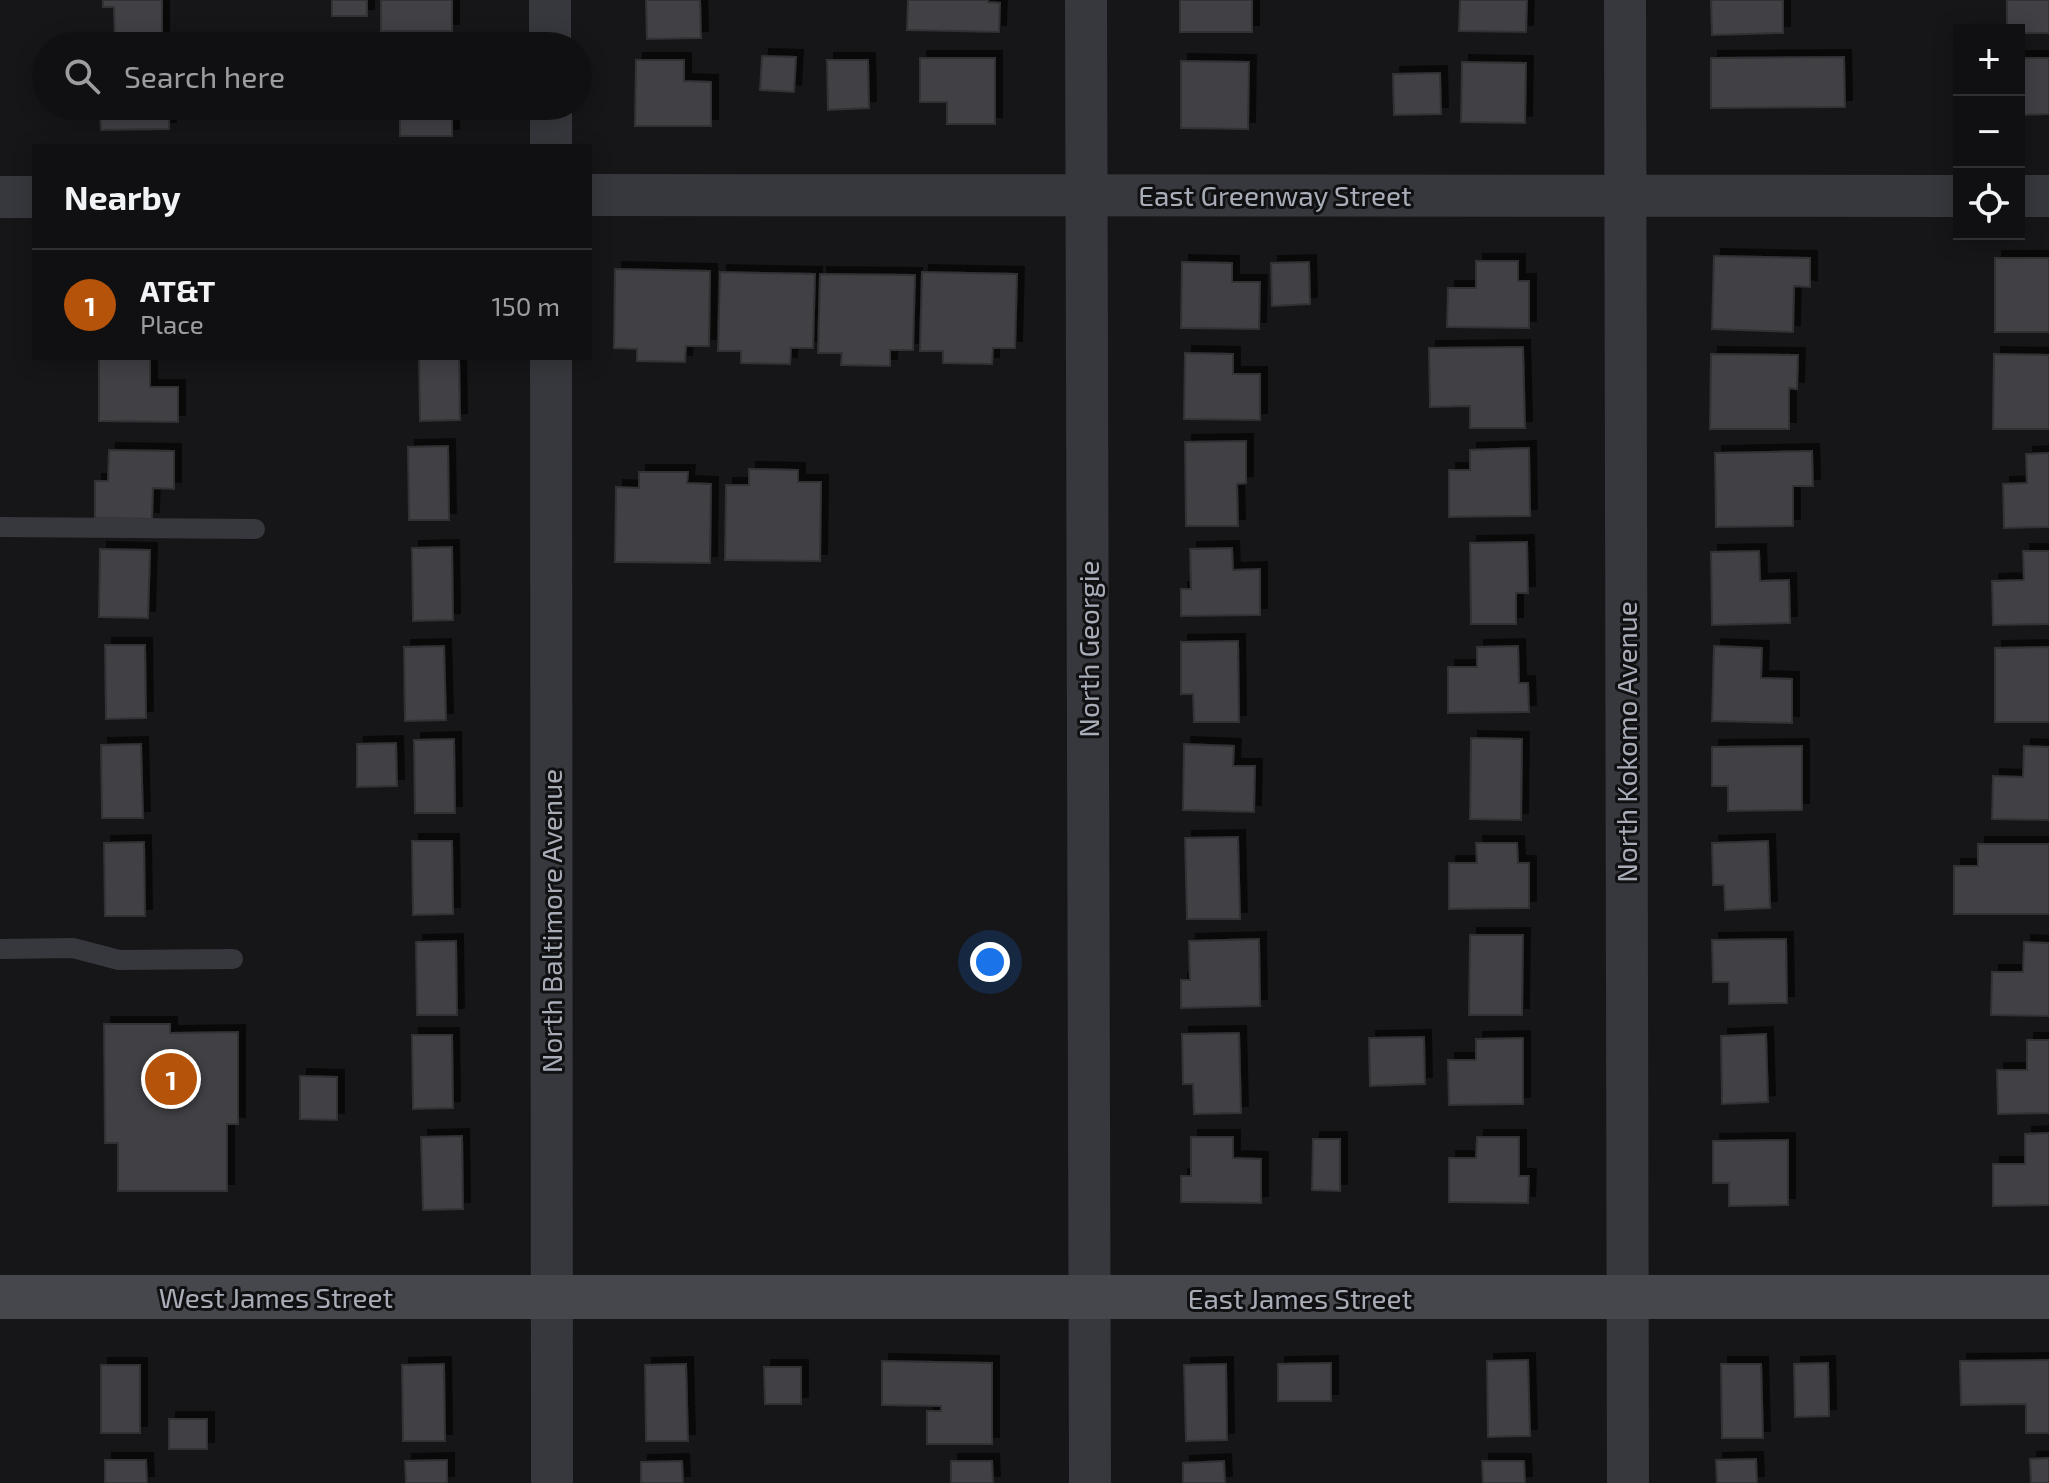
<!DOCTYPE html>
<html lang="en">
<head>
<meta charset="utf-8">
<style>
  :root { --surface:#101012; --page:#1e1e20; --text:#f1f3f6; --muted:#9c9d9f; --line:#303032; --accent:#b45309 }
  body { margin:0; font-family:"Exo 2",sans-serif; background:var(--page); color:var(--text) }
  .controls { position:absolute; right:24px; top:24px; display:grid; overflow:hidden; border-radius:0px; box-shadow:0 4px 20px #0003 }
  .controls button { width:72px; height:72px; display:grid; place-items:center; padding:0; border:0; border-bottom:2px solid var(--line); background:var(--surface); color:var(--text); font:40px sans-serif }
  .you { position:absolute; left:990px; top:962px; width:28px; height:28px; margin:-20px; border:6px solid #fff; border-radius:50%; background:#1a73e8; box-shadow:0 0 0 12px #1a73e833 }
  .badge { display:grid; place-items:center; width:52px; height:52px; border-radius:50%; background:var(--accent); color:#fff; font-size:26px; font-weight:700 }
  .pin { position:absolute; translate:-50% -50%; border:4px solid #fff; box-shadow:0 2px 8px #0006 }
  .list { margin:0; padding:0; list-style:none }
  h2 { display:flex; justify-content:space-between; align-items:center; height:104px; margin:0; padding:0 32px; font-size:34px }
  h2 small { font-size:26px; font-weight:400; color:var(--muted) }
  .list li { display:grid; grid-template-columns:52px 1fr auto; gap:24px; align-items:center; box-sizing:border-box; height:112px; padding:0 32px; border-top:2px solid var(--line) }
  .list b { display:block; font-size:30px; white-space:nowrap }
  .list p { margin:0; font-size:26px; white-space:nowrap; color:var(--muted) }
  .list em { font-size:26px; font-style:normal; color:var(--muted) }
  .icon { flex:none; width:44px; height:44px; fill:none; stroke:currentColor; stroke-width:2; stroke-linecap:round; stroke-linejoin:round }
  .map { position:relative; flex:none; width:2049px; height:1483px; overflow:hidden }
  .search { position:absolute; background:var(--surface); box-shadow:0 4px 20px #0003; left:32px; top:32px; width:560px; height:88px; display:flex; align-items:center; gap:20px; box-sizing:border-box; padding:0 28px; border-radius:44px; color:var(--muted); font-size:30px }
  .panel { position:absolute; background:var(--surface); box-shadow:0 4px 20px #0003; left:32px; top:144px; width:560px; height:216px; border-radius:0px }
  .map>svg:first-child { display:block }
  .building { fill:#404145; stroke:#303034; stroke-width:2; filter:url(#shadow) }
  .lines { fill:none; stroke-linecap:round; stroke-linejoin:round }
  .lane { stroke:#37383d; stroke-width:20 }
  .street { stroke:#37383d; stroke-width:42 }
  .secondary { stroke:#45474d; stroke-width:44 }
  .labels { text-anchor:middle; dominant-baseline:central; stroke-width:6; stroke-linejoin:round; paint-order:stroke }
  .street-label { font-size:28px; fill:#a8adb8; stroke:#111113 }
</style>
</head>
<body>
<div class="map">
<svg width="2049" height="1483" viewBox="0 0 2049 1483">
  <defs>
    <filter id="shadow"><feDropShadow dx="7" dy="-7" stdDeviation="0" flood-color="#0009"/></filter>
  </defs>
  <rect width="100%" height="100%" fill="#161618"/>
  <g class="building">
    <path d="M103,0h59v39l-47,2 -1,-34h-11z"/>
    <rect x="332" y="0" width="35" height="16"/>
    <rect x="381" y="0" width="71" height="31"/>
    <path d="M646,0h54l1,38 -54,1z"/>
    <path d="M908,0h80v2l12,1 -1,29 -92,-2z"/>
    <rect x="1180" y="0" width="72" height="32"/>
    <path d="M1460,0h67l-1,32 -67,-1z"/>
    <path d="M1711,0h72v33l-71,2z"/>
    <path d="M2007,0h42v33h-30v-3h-12z"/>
    <path d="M762,56l34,1 -2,35 -34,-2z"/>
    <path d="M1844,57l1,50 -134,1v-50z"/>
    <path d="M920,58h75v66h-48v-22h-27z"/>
    <path d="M2019,58h30v56l-30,1z"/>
    <path d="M636,60h48v21l27,1v44h-76z"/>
    <path d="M827,60h41l1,48 -41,2z"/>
    <path d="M1181,61l68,1 -1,67 -67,-1z"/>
    <path d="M1462,62l64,1 -1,60 -64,-1z"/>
    <path d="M1440,73l1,41 -47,1 -1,-41z"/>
    <path d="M100,106h69v23l-68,1z"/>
    <rect x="400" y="106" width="52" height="30"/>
    <path d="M1714,256l96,2v29l-16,-1 -1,46 -81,-3z"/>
    <rect x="1995" y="258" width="54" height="74"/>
    <path d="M1476,261h42v20h11v47l-82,-1 1,-39h28z"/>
    <path d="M1182,262l50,1v19h28l-1,47 -78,-1z"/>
    <path d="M1309,262l1,42 -38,2 -1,-43z"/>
    <path d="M615,269l95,2 -1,75h-23l-1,16 -48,-1v-12l-23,-1z"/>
    <path d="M720,272l95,2 -2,74h-22l-1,16 -49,-1v-12h-23z"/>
    <path d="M922,272l95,2 -2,74h-22l-1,16 -49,-1v-12h-23z"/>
    <path d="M820,274l95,1 -2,75h-23v16l-49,-1 1,-12h-24z"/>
    <path d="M1523,347l2,81h-55v-22l-40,1 -1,-59z"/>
    <path d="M1185,353l48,1v20h27v46l-76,-1z"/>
    <path d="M1711,354l87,1 -1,34 -8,-1v41h-79z"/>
    <path d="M1994,354l55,1v74h-56z"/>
    <path d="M99,358h51v29h28v35l-79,-1z"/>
    <path d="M419,358h40l1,62 -40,1z"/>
    <path d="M1246,441v42l-9,1 1,42h-52l-1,-84z"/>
    <path d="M448,446l1,74h-40l-1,-73z"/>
    <path d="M1529,448l1,68 -81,1v-47h21v-20z"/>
    <path d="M109,450l65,1v38l-21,-1 -1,31 -57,-1v-37h13z"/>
    <path d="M1812,451l1,35h-20v40l-77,1 -1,-74z"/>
    <path d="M2049,453v74l-45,1 -1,-44 24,-1 -1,-29z"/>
    <path d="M749,469l49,1v12h23l-1,79 -95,-1 1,-75h23z"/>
    <path d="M639,472h49l-1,11 24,1 -1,79 -95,-1 1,-75 23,1z"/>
    <path d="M1527,542l1,51h-12v31h-45l-1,-81z"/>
    <path d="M452,547l1,73 -40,1 -1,-73z"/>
    <path d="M1232,548l1,22 27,-1v46l-79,1v-27h10l-1,-40z"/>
    <path d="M100,549l50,1 -2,68 -49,-1z"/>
    <path d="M1759,551l1,30 29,-1 1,43 -78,2 -1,-73z"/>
    <path d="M2023,551h26v73l-56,1 -1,-44 32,-1z"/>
    <path d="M1238,641l1,81h-45l-1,-28h-12v-52z"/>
    <path d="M105,645h40l1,73 -40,1z"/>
    <path d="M444,646l2,74 -41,1 -1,-74z"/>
    <path d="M1518,646l1,37h9l1,29 -81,1v-46h29v-20z"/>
    <path d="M1714,646l48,2 -1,30 31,1v44l-80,-2z"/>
    <path d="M2049,647v75h-54v-74z"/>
    <path d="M1471,738l51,1 -1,81 -51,-1z"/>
    <path d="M454,739l1,74h-40l-1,-73z"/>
    <path d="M396,743l1,43 -40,1v-43z"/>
    <path d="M141,744l2,74h-41l-1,-73z"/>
    <path d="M1184,744l50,2 -1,20h22l-1,46 -71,-2z"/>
    <path d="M1802,746v64l-74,1v-25h-16v-39z"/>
    <path d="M2024,746l25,1v73l-57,-1 1,-43 30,1z"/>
    <path d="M1238,837l2,82h-53l-2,-81z"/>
    <path d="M412,841h40l1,73 -40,1z"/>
    <path d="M1768,841l2,67 -45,2 -1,-25h-11l-1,-42z"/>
    <path d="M144,842l1,74h-40l-1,-73z"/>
    <path d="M1476,843h41l1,20h11v45l-80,1v-46h28z"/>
    <path d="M1978,844h71v70h-95v-48h24z"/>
    <path d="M1470,935h53l-1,80h-53z"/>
    <path d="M1259,939l1,67 -79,2v-28h9l-1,-39z"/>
    <path d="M1786,939l1,64 -58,1v-22h-16l-1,-42z"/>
    <path d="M456,941l1,74h-40l-1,-73z"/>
    <path d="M2024,942l25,1v73l-58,-1 1,-43h31z"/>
    <path d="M104,1024h66v9l68,-1v92h-11v67h-109v-48h-13z"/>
    <path d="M1239,1033l2,80 -47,1 -1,-30h-10l-1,-50z"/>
    <path d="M1766,1034l2,68 -46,2 -1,-68z"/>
    <path d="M412,1035h40l1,73 -40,1z"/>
    <path d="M1424,1037l1,47 -55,2 -1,-48z"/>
    <path d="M1523,1038v66l-74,1 -1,-45h28v-21z"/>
    <path d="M2027,1040h22v73l-51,1 -1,-44h30z"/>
    <path d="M300,1076l37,1v43l-37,-1z"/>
    <path d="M2049,1133v72l-56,1v-42h32v-30z"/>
    <path d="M462,1136l1,73 -40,1 -2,-73z"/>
    <path d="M1191,1137h42v21l28,1v44l-80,-1v-26h10z"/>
    <path d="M1477,1137h42v39h10l-1,27 -79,-1v-44h27z"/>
    <path d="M1313,1139h27v52l-28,-1z"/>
    <path d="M1788,1140v65l-59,1v-23h-16v-42z"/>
    <path d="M1528,1360l2,76 -42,1 -1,-76z"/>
    <path d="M2049,1360v73h-23v-29l-65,1 -1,-44z"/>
    <path d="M882,1361l110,2v81h-65v-33h14v-5l-59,-1z"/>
    <path d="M1331,1363v38h-53v-37z"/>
    <path d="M1828,1363l1,53 -34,1 -1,-53z"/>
    <path d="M444,1364l1,77h-42l-1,-76z"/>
    <path d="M686,1364l2,77h-42l-1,-76z"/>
    <path d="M1226,1364l1,76 -41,1 -2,-76z"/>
    <path d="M1721,1364h40l2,74h-41z"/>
    <rect x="101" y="1365" width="39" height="68"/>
    <path d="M764,1367h37v37h-36z"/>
    <rect x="169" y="1419" width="38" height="30"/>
    <path d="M2049,1458v25h-18l-1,-24z"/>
    <path d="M1756,1459l1,24h-40l-1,-23z"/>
    <path d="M105,1460h41l1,23h-42z"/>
    <path d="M447,1460v23h-41l-1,-22z"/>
    <path d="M682,1461l1,22h-42v-21z"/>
    <path d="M951,1461h41l1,22h-42z"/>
    <path d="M1224,1461l1,22h-42v-20z"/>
    <path d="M1482,1461h42l1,22h-42z"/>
  </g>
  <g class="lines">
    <g class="lane">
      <path d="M0,527l255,2"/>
      <path d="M0,949l73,-1 46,12 114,-1"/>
    </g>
    <g class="street">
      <path d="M550,0v46"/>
      <path d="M1086,0l4,1483"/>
      <path d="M1625,0l3,1483"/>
      <path d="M551,106v40"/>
      <path d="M590,195l1369,1"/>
      <path d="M2019,196h30"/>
      <path d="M0,197h34"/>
      <path d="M551,358l1,1125"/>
    </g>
    <path class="secondary" d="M0,1297h2049"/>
  </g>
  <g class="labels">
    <g class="street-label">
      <text x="1275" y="195">East Greenway Street</text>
      <text transform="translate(1088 649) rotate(-90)">North Georgie</text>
      <text transform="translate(1626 742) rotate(-90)">North Kokomo Avenue</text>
      <text transform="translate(551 921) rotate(-90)">North Baltimore Avenue</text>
      <text x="276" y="1297">West James Street</text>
      <text x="1300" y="1298">East James Street</text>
    </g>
  </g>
</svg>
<div class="controls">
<button>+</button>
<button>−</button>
<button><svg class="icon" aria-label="locate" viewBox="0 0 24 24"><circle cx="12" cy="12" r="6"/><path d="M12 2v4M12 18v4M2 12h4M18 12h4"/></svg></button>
</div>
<div class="you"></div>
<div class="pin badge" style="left:171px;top:1079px">1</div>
<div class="search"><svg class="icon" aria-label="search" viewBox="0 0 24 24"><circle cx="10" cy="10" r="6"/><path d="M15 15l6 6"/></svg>Search here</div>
<section class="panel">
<h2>Nearby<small></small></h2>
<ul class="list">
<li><span class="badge">1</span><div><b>AT&amp;T</b><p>Place</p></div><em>150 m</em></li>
</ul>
</section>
</div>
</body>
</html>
